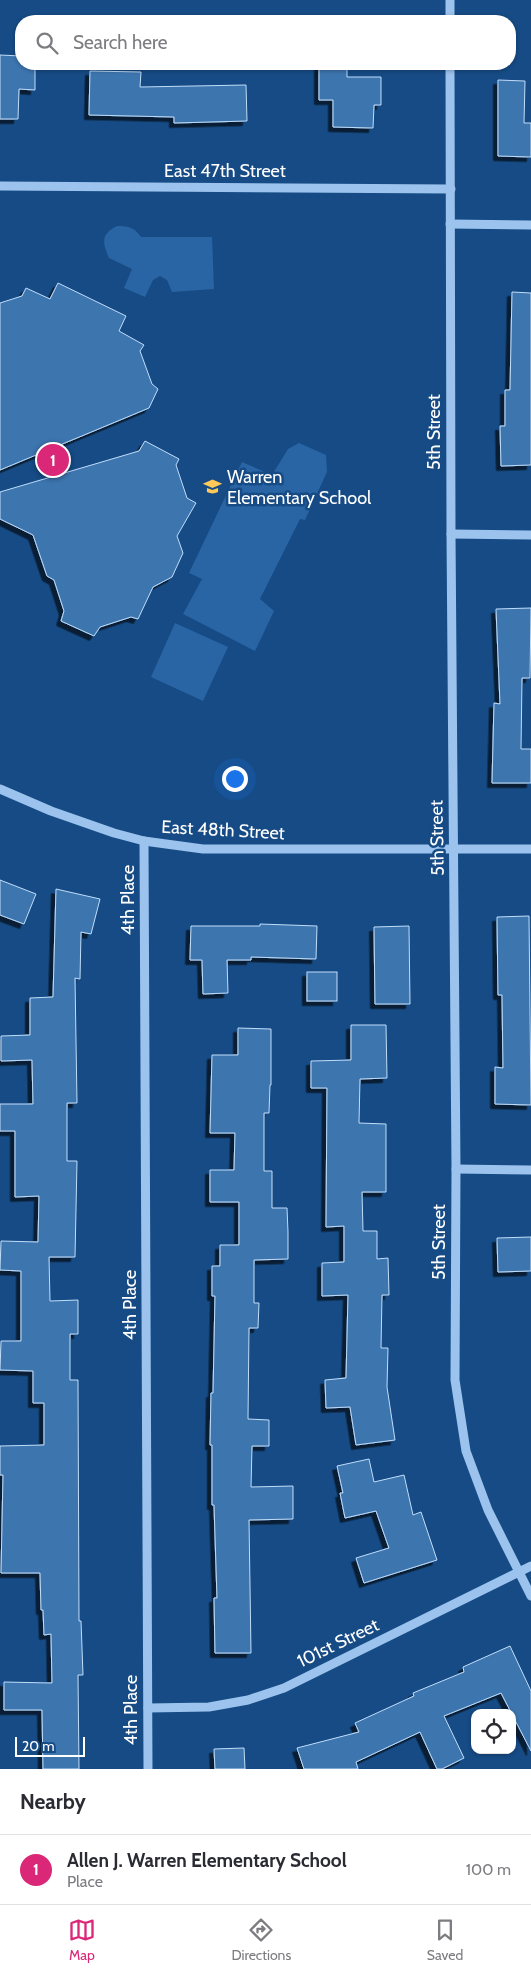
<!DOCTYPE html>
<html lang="en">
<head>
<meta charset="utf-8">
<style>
  :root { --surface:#fff; --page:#f7f7f7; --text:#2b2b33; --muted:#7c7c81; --line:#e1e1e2; --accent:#db2777 }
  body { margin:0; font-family:Cabin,sans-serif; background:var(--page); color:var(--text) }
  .controls { position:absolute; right:15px; bottom:15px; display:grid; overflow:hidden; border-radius:10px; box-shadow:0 1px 4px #0004 }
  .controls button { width:45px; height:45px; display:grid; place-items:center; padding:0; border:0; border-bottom:1px solid var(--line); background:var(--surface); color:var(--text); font:25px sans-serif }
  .scale { position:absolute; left:15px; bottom:12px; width:70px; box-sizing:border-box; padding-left:5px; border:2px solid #fff; border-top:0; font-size:14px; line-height:18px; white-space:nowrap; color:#fff; -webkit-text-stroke:4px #164b85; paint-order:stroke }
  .you { position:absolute; left:234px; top:778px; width:18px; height:18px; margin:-12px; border:4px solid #fff; border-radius:50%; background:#1a73e8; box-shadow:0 0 0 8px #1a73e833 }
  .badge { display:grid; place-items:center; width:32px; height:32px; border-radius:50%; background:var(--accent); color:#fff; font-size:16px; font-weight:700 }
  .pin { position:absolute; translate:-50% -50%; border:2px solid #fff; box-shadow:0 1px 5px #0006 }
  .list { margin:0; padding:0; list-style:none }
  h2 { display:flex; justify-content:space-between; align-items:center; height:65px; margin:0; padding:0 20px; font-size:21px }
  h2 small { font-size:16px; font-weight:400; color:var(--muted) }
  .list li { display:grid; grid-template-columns:32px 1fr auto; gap:15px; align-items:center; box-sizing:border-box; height:70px; padding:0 20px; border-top:1px solid var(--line) }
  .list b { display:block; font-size:19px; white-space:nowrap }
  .list p { margin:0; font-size:16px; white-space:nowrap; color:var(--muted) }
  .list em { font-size:16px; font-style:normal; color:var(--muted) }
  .icon { flex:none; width:28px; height:28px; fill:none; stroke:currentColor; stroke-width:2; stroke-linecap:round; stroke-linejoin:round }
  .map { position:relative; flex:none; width:531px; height:1769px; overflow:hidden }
  .search { position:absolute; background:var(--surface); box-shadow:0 1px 4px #0004; left:15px; right:15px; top:15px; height:55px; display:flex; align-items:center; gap:12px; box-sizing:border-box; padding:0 18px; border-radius:20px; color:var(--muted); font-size:19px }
  .sheet { height:135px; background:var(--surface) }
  nav { display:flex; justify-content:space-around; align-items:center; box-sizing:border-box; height:70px; border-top:1px solid var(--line); background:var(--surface); font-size:14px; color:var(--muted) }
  nav a { display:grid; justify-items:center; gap:2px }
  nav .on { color:var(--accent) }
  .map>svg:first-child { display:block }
  .green { fill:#2965a4 }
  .building { fill:#3e75af; stroke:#c0ddfa; filter:url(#shadow) }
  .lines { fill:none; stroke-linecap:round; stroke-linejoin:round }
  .minor { stroke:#9bc3ed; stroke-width:9 }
  .labels { text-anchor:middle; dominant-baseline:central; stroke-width:5; stroke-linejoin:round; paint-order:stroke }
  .street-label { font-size:18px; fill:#fff; stroke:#164b85 }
  .poi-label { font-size:18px; fill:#fff; stroke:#164b85; text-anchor:start }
</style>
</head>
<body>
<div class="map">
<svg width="531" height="1769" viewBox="0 0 531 1769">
  <defs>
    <filter id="shadow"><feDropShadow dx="-4.5" dy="4.5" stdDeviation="0" flood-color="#0009"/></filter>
  </defs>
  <rect width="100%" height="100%" fill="#164b85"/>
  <g class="green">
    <path d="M117,226c12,0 18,2 24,11h71l2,52 -42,3 -5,-12 -7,-4 -7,4 -8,17 -21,-9 8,-19 -23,-11c-7,-16 -8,-24 8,-32z"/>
    <path d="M299,443l27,12 1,17 -22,48 -5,-1 -40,80 14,12 -19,40 -72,-37 19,-35 -13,-6 53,-111 30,13 16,-26z"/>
    <path d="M175,623l53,24 -25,54 -52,-24z"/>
  </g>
  <g class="building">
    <path d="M0,55l21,1v8h14v26l-16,-1 -1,30h-18z"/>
    <path d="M319,64h28v13h34v28h-7l-1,23 -40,-1v-27h-14z"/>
    <path d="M90,71l51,1 -1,15 106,-2 1,36 -73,2v-6l-85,-2z"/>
    <path d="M498,80l27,1 -1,42h7v34l-33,-1z"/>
    <path d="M58,283l68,33 -7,15 25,14 -4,6 12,33 6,5 -9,19 -149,62v-167l22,-7 4,-8 24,11z"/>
    <path d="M512,292l19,1v172l-30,1 -1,-40h5v-36h5z"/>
    <path d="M145,441l34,18 -3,6 11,33 9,5 -19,33 6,17 -11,24 -19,10 -15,32 -7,-2 -31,10 -6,9 -33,-15 3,-10 -10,-31 -7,-4 -14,-41 -33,-16v-27l139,-41z"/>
    <path d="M531,608l-1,70h-8l-1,71h10v34h-39l2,-80 6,1 -4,-95z"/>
    <path d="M0,880l36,14 -12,30 -24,-9z"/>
    <path d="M56,889l44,10 -9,35 -10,-2 -1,47 -5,-1 2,125h-10v58h10l-2,96h-26l1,44 28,-1v34h-8v46h8l1,241h2l2,54h-5l1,94h-36l-1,-59h-38v-28l48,1 -1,-49 -7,1 -1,-25h-2l-1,-37h-39l2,-98h-3v-29l44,-1v-42h-11v-32l-33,-1 1,-29h20v-70l-21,-1 1,-29 37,1 1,-46 -24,1v-66h-15v-27h33l-1,-44 -31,1v-25l29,-1v-37l23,-1z"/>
    <path d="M529,916l2,189 -36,-1v-37l8,1 -1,-73h-4l-1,-78z"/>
    <path d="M260,924l57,2 -1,33 -65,-2v3h-24l1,33 -25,1 -1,-34h-12l1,-34h69z"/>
    <path d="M409,926l1,78h-35l-1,-77z"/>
    <rect x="307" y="972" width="30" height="29"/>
    <path d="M351,1025h35l1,53 -27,1 -1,44 27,1v68h-24l1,39h14v28l11,-1 1,37h-7l-1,53h7l-1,39 8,53 -39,5 -6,-38 -24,1 -1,-28 21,-2 2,-83 -26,1v-33l22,-1v-36l-18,1 1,-139h-16v-27l40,-1z"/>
    <path d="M238,1028l33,1v56h-1l-1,28h-5v58h8v37h15l1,24v27l-34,1v43h5l-1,25h-9l-1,91 21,1v26h-17l-1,41 42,-1v33l-44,1 2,133h-36l-1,-55h3l-3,-93h-2v-60h-2l1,-52h2l2,-97h-3v-30h8v-21h19v-43h-29v-32h24l1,-37h-25l2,-78h26z"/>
    <path d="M531,1237v34l-33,1 -1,-34z"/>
    <path d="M369,1459l5,23 30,-7 9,40 8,-3 16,48 -73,23 -8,-25 33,-10 -13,-37 -31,7 -5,-25h3l-6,-27z"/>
    <path d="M510,1646l21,45v60l-30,-58 -57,23 20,42 -22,11h-5l-17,-37 -64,30 2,7h-54l-7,-21 62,-16 -4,-9 59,-27 -1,-3 51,-21 -1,-5z"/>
    <path d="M244,1748l1,21h-30l-1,-20z"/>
  </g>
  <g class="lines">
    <g class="minor">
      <path d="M450,0v21"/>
      <path d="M450,64l1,470 5,635 -1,211 11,71 22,59 43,86"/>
      <path d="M0,186l451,3"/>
      <path d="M450,224l81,1"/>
      <path d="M451,534l80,1"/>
      <path d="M0,789l51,22 63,22 30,8 59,8h328"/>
      <path d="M144,841l4,928"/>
      <path d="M456,1169l75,1"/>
      <path d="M148,1708l61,-1 39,-7 36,-12 247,-122"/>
    </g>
  </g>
  <defs>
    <symbol id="school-bare" viewBox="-9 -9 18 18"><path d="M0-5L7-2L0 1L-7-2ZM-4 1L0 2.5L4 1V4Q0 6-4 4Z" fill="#ffc957" stroke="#164b85" stroke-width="2.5" paint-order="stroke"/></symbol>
  </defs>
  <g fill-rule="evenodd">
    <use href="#school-bare" x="200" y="474" width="25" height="25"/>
  </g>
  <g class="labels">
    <g class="street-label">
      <text x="225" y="171">East 47th Street</text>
      <text transform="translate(434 432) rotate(-90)">5th Street</text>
      <text transform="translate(223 830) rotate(3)">East 48th Street</text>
      <text transform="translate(437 838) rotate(-91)">5th Street</text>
      <text transform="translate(128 900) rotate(-90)">4th Place</text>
      <text transform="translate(439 1242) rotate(-90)">5th Street</text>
      <text transform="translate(130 1305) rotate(-90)">4th Place</text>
      <text transform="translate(338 1643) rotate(-26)">101st Street</text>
      <text transform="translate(131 1710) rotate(-90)">4th Place</text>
    </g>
    <g class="poi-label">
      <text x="227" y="477">Warren<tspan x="227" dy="21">Elementary School</tspan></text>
    </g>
  </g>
</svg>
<div class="controls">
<button><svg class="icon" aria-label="locate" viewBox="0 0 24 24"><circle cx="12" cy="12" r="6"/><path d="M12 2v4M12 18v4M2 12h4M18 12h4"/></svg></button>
</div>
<div class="scale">20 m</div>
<div class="you"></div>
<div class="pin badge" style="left:53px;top:460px">1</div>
<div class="search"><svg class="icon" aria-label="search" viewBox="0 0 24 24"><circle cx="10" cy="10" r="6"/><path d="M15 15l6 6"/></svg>Search here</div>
</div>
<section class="sheet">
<h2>Nearby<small></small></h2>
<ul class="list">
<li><span class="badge">1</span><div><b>Allen J. Warren Elementary School</b><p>Place</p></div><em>100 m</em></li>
</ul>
</section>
<nav>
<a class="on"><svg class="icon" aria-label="map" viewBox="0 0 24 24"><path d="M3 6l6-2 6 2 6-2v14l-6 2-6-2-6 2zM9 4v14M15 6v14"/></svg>Map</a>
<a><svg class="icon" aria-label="directions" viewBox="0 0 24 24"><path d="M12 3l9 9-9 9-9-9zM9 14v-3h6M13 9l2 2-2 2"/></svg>Directions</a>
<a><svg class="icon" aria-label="saved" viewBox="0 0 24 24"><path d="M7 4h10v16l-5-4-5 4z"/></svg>Saved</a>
</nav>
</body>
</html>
